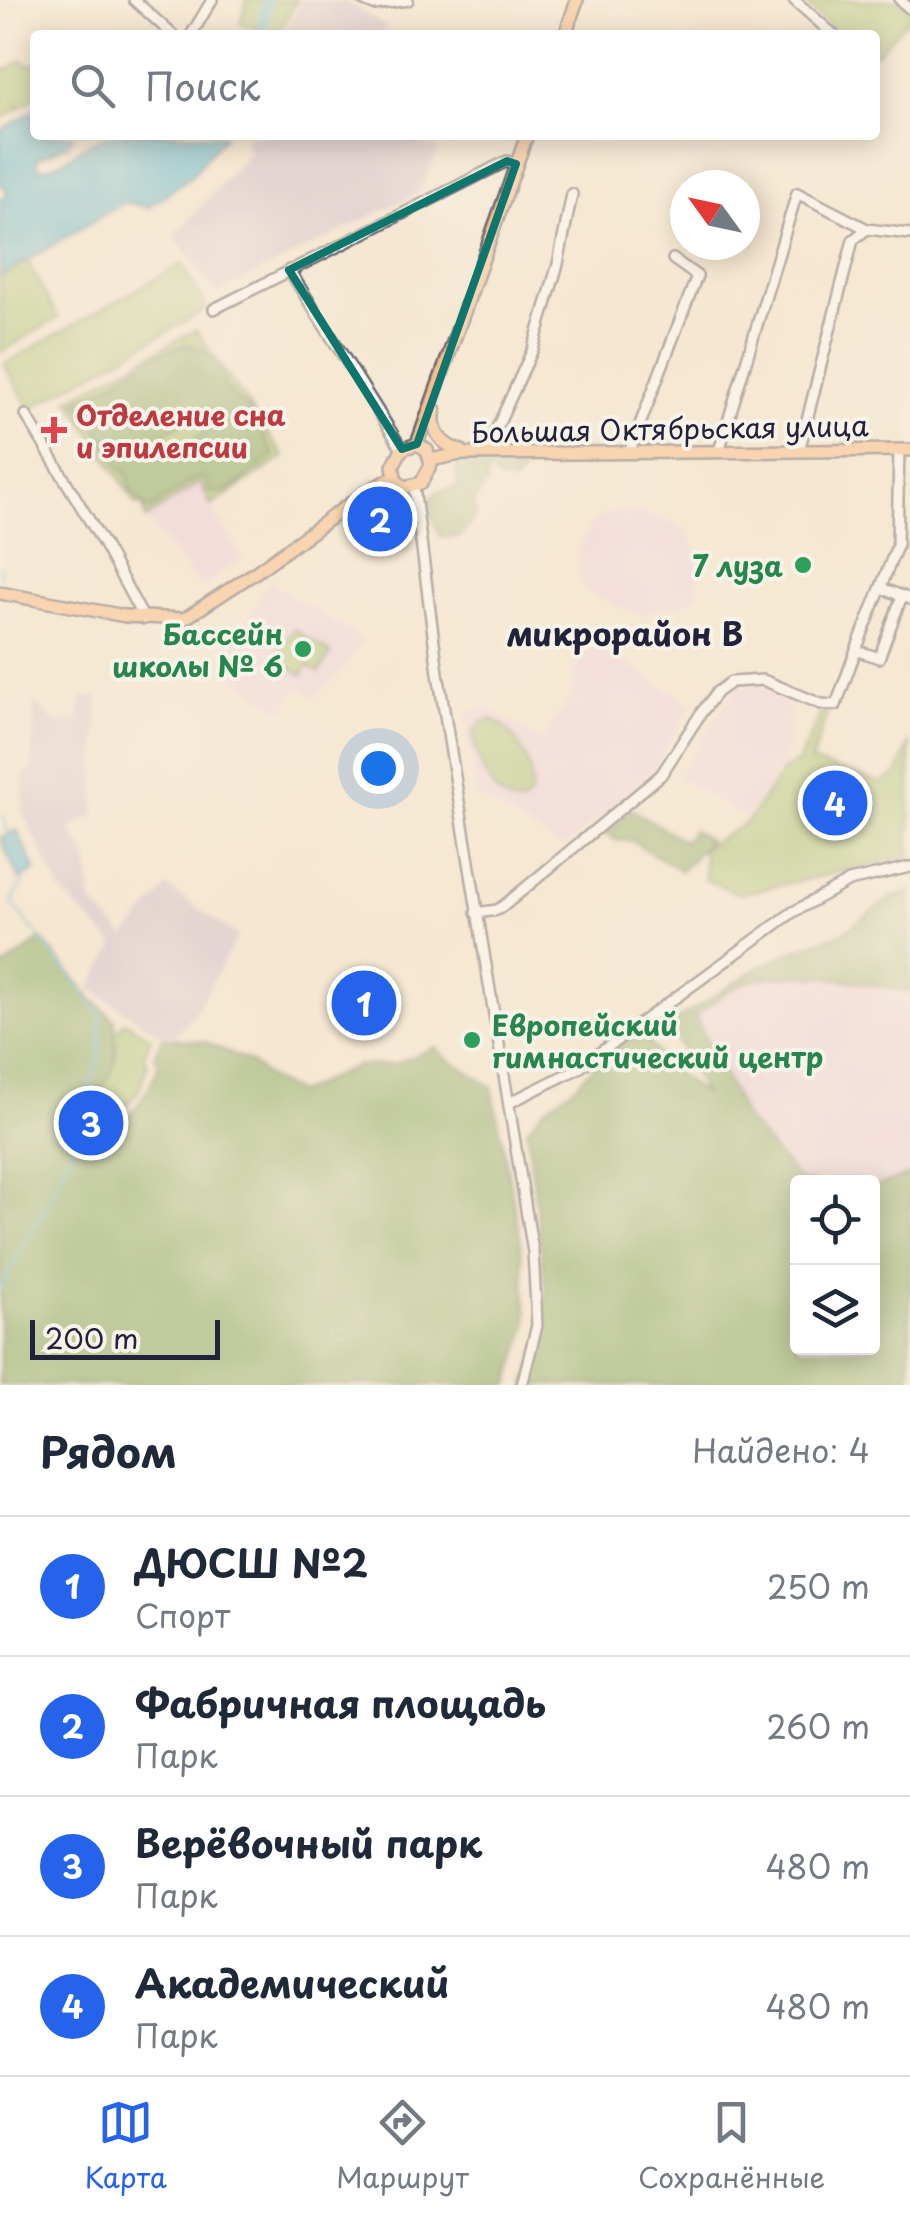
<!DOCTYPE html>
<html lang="ru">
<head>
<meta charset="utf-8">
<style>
  :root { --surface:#fff; --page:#f6f6f7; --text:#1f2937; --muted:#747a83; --line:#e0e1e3; --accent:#2563eb }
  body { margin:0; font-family:"Playpen Sans",sans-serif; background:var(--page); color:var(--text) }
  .controls { position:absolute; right:30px; bottom:30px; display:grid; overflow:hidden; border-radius:10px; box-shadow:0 5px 25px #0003 }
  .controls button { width:90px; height:90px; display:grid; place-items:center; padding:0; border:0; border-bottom:2px solid var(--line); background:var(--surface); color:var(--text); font:50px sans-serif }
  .compass { position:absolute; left:670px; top:170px; width:90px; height:90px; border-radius:50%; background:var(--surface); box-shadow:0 5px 25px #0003; rotate:303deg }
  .scale { position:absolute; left:30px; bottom:25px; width:190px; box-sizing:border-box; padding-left:10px; border:5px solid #22223b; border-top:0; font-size:28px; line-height:35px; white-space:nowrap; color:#22223b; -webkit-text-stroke:8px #f7f3e8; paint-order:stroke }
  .you { position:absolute; left:378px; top:768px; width:35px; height:35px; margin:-25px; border:8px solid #fff; border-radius:50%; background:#1a73e8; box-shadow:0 0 0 15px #1a73e833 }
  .badge { display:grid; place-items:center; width:65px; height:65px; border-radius:50%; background:var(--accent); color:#fff; font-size:32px; font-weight:700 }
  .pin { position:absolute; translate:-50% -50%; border:5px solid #fff; box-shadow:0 2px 10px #0006 }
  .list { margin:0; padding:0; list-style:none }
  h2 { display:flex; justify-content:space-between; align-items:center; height:130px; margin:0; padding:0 40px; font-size:42px }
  h2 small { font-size:32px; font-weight:400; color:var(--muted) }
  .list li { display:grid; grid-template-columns:65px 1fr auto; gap:30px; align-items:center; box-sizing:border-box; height:140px; padding:0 40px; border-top:2px solid var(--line) }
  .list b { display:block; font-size:38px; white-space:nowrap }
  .list p { margin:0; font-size:32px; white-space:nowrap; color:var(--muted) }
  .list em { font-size:32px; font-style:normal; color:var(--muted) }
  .icon { flex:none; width:55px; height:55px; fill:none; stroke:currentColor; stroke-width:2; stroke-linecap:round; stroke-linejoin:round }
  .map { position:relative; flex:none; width:910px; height:1385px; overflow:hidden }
  .search { position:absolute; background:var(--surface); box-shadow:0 5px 25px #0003; left:30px; right:30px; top:30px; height:110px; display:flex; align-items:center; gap:25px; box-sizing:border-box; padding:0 35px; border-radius:10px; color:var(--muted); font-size:38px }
  .sheet { height:690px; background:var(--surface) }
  nav { display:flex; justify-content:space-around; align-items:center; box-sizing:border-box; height:140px; border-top:2px solid var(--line); background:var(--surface); font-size:28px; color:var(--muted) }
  nav a { display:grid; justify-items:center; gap:5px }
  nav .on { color:var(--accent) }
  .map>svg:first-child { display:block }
  .built { fill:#f0d0e5 }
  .industrial { fill:#cebed2 }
  .green { fill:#9fc169; stroke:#607252; stroke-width:2.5 }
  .forest { fill:#7fa75d; stroke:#50644c; stroke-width:2.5; fill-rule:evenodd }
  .water { fill:#52b5d1; stroke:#3a6c86; stroke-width:2.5 }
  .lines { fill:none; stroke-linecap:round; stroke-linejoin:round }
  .stream { stroke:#52b5d1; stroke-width:2.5 }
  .river { stroke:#52b5d1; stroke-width:11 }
  .minor-casing { stroke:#6c6770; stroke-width:14 }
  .major-casing { stroke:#6c6770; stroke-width:16 }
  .minor { stroke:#fff; stroke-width:9 }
  .major { stroke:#fabc8b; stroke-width:11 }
  .marked { fill:none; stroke:#0f766e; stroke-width:8; stroke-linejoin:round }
  .health-dot { fill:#e0444e; stroke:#f7f3e8; stroke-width:4 }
  .leisure-dot { fill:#2e9e5b; stroke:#f7f3e8; stroke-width:4 }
  .labels { text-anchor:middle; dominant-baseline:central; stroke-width:8; stroke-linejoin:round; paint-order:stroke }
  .health-label { font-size:28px; font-weight:bold; fill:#be3a42; stroke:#f7f3e8; text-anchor:start }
  .street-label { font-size:28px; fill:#22223b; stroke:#f7f3e8 }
  .leisure-label { font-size:28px; font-weight:bold; fill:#27864d; stroke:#f7f3e8; text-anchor:end }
  .quarter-label { font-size:32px; font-weight:bold; fill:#22223b; stroke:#f7f3e8 }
</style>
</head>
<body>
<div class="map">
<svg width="910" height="1385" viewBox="0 0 910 1385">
  <rect width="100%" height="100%" fill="#f7f3e8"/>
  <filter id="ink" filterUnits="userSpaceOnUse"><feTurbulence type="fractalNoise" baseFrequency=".01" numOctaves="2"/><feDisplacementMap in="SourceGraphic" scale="20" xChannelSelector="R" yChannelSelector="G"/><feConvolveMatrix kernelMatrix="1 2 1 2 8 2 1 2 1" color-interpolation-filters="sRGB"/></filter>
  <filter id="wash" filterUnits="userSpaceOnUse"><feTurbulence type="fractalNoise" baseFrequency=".0048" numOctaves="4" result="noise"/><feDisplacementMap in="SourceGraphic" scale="40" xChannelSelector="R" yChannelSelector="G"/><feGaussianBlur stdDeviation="2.25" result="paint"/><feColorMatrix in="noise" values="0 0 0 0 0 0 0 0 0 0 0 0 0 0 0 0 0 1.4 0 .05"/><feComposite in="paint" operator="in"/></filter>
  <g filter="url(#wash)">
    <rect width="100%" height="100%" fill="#f5e7d2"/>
    <g class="built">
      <path d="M201,481l10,25 31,53 -40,29 -56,-69z"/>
      <path d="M627,510l35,8 25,12 14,31 -3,37 -58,18 -57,-25 -6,-25 1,-17 9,-19 13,-14z"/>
      <path d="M268,581l95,59 -24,36 -24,21 -15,-9 -17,24 -53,-36v-8l-6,-8z"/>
      <path d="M593,642l99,63 -38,64 -88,77 -13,-3 -77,-48 -11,-82 21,-6 55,34 35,-55 -1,-17z"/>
      <path d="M765,683l25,8 -4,68 -41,60 -67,-43 59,-90z"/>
      <path d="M784,976l79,7 47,9v183l-37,12 -1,-5 -73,-2 -54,-62 -50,-102 49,-34z"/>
    </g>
    <g class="industrial">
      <path d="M302,0l43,2 41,24 -4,9h-98z"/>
      <path d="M248,135h160l31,16 -20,41 -203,102 -42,-58 76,-84 -6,-9z"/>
      <path d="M99,697l-4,118 -25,13 19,33 3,42 33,34 42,-50 71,49 -42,75 -22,25 -17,-3 -67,-45 25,-42 -54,-55 -38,-77v-42l9,-2 2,-67 23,19 22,-1 3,-23z"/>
    </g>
    <g class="green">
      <path d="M247,0h50l-20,35 -37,-11z"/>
      <path d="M800,0h110v17l-35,38v-20h-35z"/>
      <path d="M23,60l5,5 7,-2v34l-15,10 -5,-6 4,8 -19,10v-46z"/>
      <path d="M27,260l31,58 -57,34 -1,-75z"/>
      <path d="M182,264l25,45 -177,100 -26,-45z"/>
      <path d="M196,330l88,127 -73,49 -11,-24 -54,37 -4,-16 -5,2 -68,-106z"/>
      <path d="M375,493l22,4 12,13 1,38 -8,4 -57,-36z"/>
      <path d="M294,629l37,24 -12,20 -11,-7 -6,9 -27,-17z"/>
      <path d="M823,708l5,3 -17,51 71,21 16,-10 12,-32v116l-171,37 -34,-14 -2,-31 44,-27 37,-53 14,-7z"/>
      <path d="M492,719c22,8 58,69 29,85 -28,2 -47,-48 -48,-72l9,-10z"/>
      <path d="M125,1021l26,17 -7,17 4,9 -10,28 -38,40 -12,-3 -1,-19 26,-46 -2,-25z"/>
    </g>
    <g class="forest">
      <path d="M186,344l14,4 16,14 10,27 22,21 26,45 -37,30 -13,7 -14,1 -4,-13 -7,-4 -50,34 -19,-21 -2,-14 -10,-10 -26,-46 -16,-18 33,-16 42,-27zM203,408l12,18 -41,26 -11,-18z"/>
      <path d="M467,457h60l-3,13 -10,13 -15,-3 -8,-8 -5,2 2,9 -13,17v15l-15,22h-19l-8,-16 -3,-22 8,-8 20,-4 -2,-22z"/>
      <path d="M632,809l52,32 9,-11 16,11 -28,30 -51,-31 -13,1 -13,-8z"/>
      <path d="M910,892v100c-50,-9 -113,-25 -163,-10 -18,5 -36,23 -52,34l50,102 54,62 17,2h-18v166h74l1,-161 37,-12v210h-384l16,-50 4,-43 -19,-163 17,-20 31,-23 25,-26 42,-29c17,28 33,45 62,62l-28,-54 -4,-16 88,-57 47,-21 34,-11 51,-37z"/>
      <path d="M42,939l49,59 24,22c-1,13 2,27 0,40 -5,30 -44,45 -16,79 30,-19 49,-42 60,-76l-5,-8 9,-18 43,5 44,20 18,16 30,15 58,-27 38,-2 42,-17 9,10 47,30 28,149 8,87 -19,62h-509v-415z"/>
    </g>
    <g class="water">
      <path d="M35,110v25h38l-6,10 -30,13v10c27,1 44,-26 70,-32 27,-7 88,-1 118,-1l-34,41 -43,32 -23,-6 -125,75v-77l9,-8 -9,-8v-53z"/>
      <path d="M17,830l19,41 -17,8 -19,-41z"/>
    </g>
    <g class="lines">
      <g class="stream">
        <path d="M0,566l1,12"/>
        <path d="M4,816l4,18"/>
        <path d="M0,1290l50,-92 22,-50 7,-38 21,-52 1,-44 -89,-111 13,-27"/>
      </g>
      <path class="river" d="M262,35l5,-35"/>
    </g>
  </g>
  <g filter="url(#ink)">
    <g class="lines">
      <defs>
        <g id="minor">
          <path d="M134,0l39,35"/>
          <path d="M362,0l12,5 34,-5"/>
          <path d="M794,0l40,35"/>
          <path d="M900,0l10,9"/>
          <path d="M191,35l21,-35"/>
          <path d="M289,270l113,179"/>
          <path d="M214,309l293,-148 9,3"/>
          <path d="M26,415l77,128 41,76"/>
          <path d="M899,450l-2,96 -41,104 23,8 23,-62"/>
          <path d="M719,451l78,-258 70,36 43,5"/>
          <path d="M799,451l54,-211 14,-11"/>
          <path d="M629,453l68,-177 -24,-17"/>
          <path d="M485,454l48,-105 25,-85 14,-70"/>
          <path d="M414,487l24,186 95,579 4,73 -15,60"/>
          <path d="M370,491l25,3 20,20"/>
          <path d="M881,588l29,11"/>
          <path d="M476,913l21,-3 9,-6 155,-129 40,-62 16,-21 14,-10 32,-2 58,24 15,1 20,-55"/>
          <path d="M509,1103l70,-35 214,-156 56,-31 61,-14"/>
        </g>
        <g id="major">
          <path d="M565,35l12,-35"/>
          <path d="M435,410c-5,21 7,36 27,41"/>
          <path d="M417,444l110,-309"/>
          <path d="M417,444l10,6 4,15 -10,18 -16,4 -9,-6 -3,-15 9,-17z"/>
          <path d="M431,460l29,-6 450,-4"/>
          <path d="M0,593l125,23 59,3 72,-47 110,-80 28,-15"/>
        </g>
      </defs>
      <use href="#minor" class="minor-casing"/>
      <use href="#major" class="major-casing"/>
      <use href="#minor" class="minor"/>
      <use href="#major" class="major"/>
    </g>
  </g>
  <path d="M0 0H910V1385H0ZM507,161l9,3 -99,280 -15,5 -113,-179z" fill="#f5e7d2" fill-opacity=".55" fill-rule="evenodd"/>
  <path class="marked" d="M507,161l9,3 -99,280 -15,5 -113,-179z"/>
  <path class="health-dot" d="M49 415h10v10h10v10h-10v10h-10v-10h-10v-10h10z"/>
  <g class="leisure-dot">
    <circle cx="803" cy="565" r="10"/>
    <circle cx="303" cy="649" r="10"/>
    <circle cx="472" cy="1040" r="10"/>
  </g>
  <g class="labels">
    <g class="health-label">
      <text x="76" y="414">Отделение сна<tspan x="76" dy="32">и эпилепсии</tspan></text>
    </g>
    <g class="street-label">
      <text transform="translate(670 428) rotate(-1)">Большая Октябрьская улица</text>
    </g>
    <g class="leisure-label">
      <text x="783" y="565">7 луза</text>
      <text x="283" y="633">Бассейн<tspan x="283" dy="32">школы № 6</tspan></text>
      <text x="492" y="1024" text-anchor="start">Европейский<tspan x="492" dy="32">гимнастический центр</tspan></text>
    </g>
    <g class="quarter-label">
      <text x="625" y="633">микрорайон В</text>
    </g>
  </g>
</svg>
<div class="controls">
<button><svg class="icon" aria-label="locate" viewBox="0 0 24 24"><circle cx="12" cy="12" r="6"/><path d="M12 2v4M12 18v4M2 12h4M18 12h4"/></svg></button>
<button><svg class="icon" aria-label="layers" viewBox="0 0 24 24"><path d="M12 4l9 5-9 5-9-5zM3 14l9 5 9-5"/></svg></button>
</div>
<svg class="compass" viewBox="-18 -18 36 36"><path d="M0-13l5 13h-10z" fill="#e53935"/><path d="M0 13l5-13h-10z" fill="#747a83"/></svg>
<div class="scale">200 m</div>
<div class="you"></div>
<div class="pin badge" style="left:364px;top:1003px">1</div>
<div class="pin badge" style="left:380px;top:519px">2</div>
<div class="pin badge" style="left:91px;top:1123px">3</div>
<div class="pin badge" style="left:835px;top:803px">4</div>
<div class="search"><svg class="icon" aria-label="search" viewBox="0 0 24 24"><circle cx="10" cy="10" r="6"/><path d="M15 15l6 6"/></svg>Поиск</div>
</div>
<section class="sheet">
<h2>Рядом<small>Найдено: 4</small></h2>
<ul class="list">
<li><span class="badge">1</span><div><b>ДЮСШ №2</b><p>Спорт</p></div><em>250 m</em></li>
<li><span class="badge">2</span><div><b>Фабричная площадь</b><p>Парк</p></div><em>260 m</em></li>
<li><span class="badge">3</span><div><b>Верёвочный парк</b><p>Парк</p></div><em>480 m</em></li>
<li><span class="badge">4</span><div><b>Академический</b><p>Парк</p></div><em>480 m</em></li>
</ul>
</section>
<nav>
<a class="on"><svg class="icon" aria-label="map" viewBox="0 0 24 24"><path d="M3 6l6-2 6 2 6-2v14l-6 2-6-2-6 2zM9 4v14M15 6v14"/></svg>Карта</a>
<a><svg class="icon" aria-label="directions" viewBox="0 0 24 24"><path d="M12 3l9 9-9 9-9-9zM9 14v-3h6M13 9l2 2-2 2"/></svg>Маршрут</a>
<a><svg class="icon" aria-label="saved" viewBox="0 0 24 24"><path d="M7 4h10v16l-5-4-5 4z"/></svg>Сохранённые</a>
</nav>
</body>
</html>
